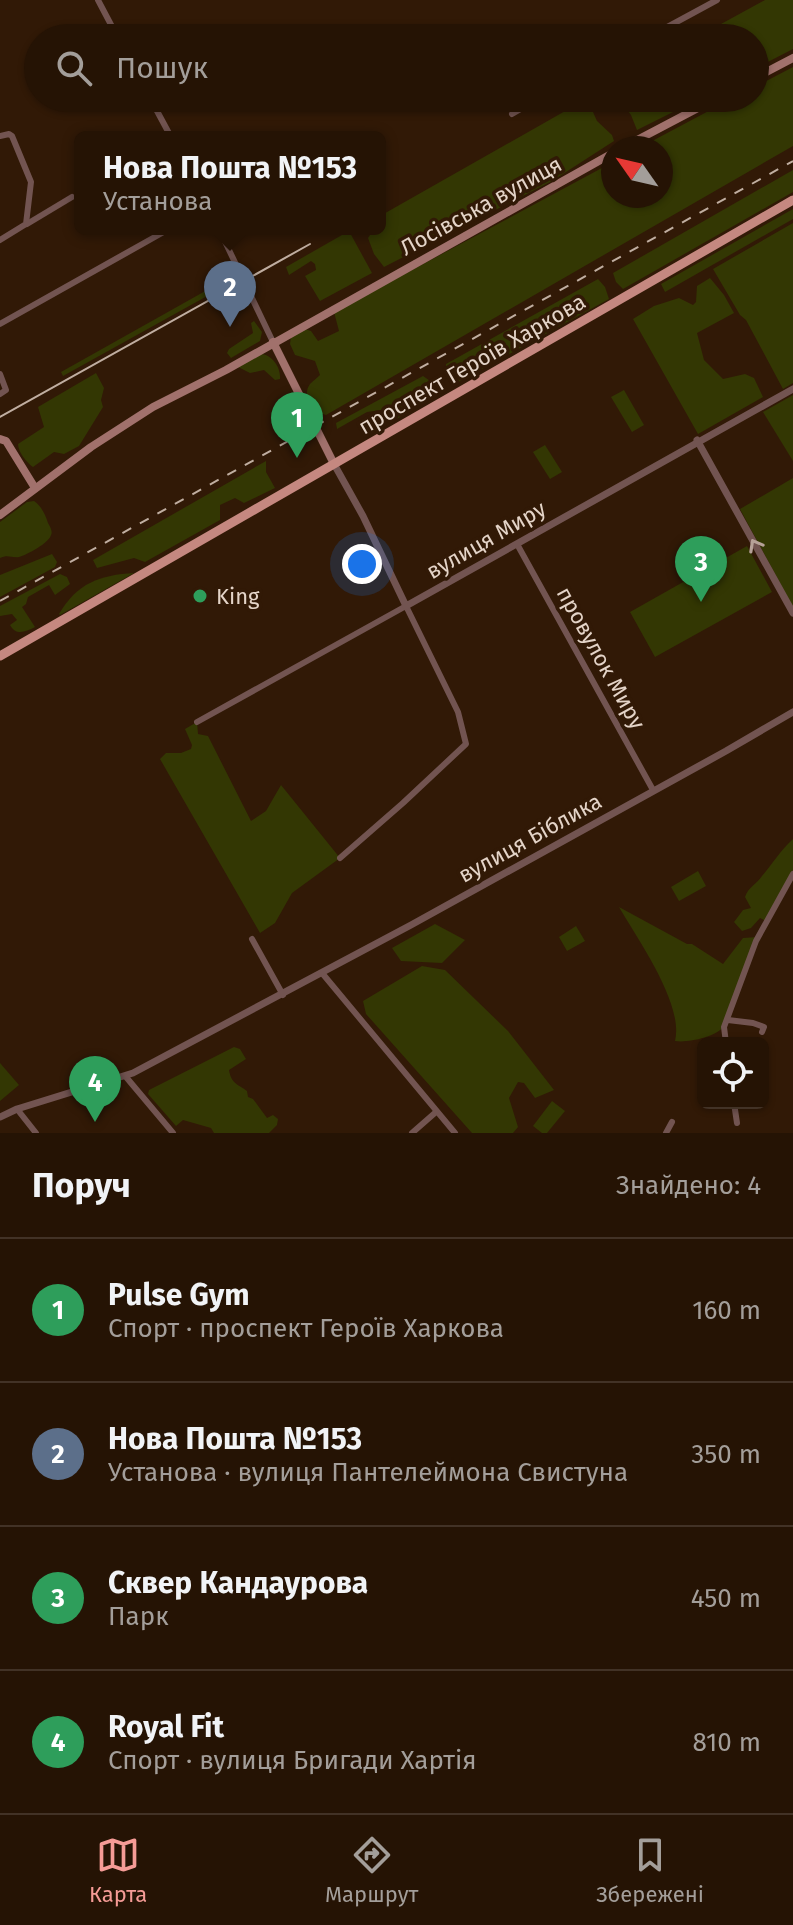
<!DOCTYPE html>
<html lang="uk">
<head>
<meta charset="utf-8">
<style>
  :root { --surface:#251304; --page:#2d1c0e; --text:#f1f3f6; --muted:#a39e9a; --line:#423226; --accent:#f59b96 }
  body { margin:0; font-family:"Fira Sans",sans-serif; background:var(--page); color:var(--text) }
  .controls { position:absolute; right:24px; bottom:24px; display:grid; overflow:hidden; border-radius:12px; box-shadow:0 2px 6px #0004 }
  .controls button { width:72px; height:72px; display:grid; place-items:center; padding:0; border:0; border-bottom:2px solid var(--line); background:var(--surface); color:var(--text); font:40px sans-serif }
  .compass { position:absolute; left:601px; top:136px; width:72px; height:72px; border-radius:50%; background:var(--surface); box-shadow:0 2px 6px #0004; rotate:304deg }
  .you { position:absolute; left:362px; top:564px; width:28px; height:28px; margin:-20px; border:6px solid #fff; border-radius:50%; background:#1a73e8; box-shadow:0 0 0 12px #1a73e833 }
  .badge { display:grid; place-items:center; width:52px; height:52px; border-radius:50%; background:var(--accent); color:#fff; font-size:26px; font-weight:700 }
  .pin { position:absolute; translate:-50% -66px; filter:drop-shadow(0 2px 4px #0008) }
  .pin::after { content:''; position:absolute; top:42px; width:28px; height:24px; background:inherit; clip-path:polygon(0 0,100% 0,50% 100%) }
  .popup { position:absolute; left:74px; top:131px; width:312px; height:104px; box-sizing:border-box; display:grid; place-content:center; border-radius:12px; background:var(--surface); filter:drop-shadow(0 2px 6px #0005); font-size:26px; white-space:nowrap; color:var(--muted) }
  .popup b { font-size:30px; color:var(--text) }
  .popup::after { content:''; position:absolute; left:50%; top:100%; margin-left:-16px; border:16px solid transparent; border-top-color:var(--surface) }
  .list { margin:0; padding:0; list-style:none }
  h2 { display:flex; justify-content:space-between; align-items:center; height:104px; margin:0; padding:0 32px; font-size:34px }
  h2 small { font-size:26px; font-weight:400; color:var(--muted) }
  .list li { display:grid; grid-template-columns:52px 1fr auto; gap:24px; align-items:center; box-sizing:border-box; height:144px; padding:0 32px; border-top:2px solid var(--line) }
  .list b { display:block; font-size:30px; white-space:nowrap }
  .list p { margin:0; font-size:26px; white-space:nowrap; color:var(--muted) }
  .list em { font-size:26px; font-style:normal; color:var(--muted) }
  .icon { flex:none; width:44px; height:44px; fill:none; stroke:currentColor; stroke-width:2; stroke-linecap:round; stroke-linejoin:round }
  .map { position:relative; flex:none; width:793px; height:1133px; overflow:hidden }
  .search { position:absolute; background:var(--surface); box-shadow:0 2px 6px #0004; left:24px; right:24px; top:24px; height:88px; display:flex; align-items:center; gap:20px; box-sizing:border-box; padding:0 28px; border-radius:44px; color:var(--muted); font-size:30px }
  .sheet { height:680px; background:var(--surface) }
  nav { display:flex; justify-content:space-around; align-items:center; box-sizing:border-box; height:112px; border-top:2px solid var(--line); background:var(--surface); font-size:22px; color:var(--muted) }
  nav a { display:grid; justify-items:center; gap:4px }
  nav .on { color:var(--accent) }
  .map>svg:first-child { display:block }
  .green { fill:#333703 }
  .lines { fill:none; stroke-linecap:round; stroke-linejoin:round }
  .minor { stroke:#725451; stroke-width:6 }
  .tertiary { stroke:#725451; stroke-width:7 }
  .secondary { stroke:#a1716c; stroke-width:8 }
  .primary { stroke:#c58880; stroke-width:9 }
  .tram { stroke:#c0aea1; stroke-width:2 }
  .rail { stroke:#c0aea1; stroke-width:2; stroke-dasharray:10 10; stroke-linecap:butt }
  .oneway { stroke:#b6a198 }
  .leisure-dot { fill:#2e9e5b; stroke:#311906; stroke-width:3 }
  .labels { text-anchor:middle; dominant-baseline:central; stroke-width:7; stroke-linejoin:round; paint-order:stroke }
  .street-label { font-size:22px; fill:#e4d4c8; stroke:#311906 }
  .poi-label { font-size:22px; fill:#e4d4c8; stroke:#311906; text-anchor:start }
</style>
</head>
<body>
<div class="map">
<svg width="793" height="1133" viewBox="0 0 793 1133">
  <rect width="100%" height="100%" fill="#311906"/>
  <g class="green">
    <path d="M765,0h28v49l-35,18h-3v-29h-32l-2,-14z"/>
    <path d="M793,67v79l-467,269c-12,-3 -25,-19 -16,-31 3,-3 7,-6 10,-9l-5,-14 -20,-6 -5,-11 1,-7 14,-8 6,2 7,10 21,-10 -5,-19 279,-150v34h48v-48h-22l94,-50h22v-11z"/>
    <path d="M618,98h83l-64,32 -6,-15z"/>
    <path d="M581,102l8,1 8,18 15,14 2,6 -62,40 -168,86 -10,-13 -6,-16 6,-9h6v-13z"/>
    <path d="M793,170v22l-170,97 -7,-7 -3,-9z"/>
    <path d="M793,209v10l-128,73 -4,-8z"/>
    <path d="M793,223v160l-10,6 -37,-69 -6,-5 -27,-46z"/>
    <path d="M349,231l23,42 -52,28 -15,-25 11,-6 -1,-6 -4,-3 -22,14 -3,-8z"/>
    <path d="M232,276l4,4 -173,96 -2,-4z"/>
    <path d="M710,278l14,17 10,18 -37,20 7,27 19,19 22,-5 9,4 9,19 -65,37 -65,-115 21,-13 25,-8 14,7 3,-3 1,-16z"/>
    <path d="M598,279l7,8 4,12 -156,86 -7,-9v-12z"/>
    <path d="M254,321l8,11 -2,9 -29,17 -4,-5 2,-4 24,-16 -2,-10z"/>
    <path d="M261,354c12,1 20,14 19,25l-5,1 -11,-10 -14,3 -12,-6z"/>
    <path d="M96,373l8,15 -3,12 2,7 -24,39 -15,8 -10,-2 -21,15c-6,-4 -15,-15 -15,-23l26,-17 -6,-20z"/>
    <path d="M423,376l10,7 5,11 -43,26 -10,-4 -4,-6 -14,2 -30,17 -1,-6z"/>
    <path d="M624,390l20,35 -12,7 -21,-35z"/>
    <path d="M793,395v66l-30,-49z"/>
    <path d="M545,445l17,27 -12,7 -17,-27z"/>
    <path d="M266,461v11l9,16 -31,15 -9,-5 -15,7v15l-75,42 -11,-4 -37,10 -4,-8z"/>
    <path d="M793,478v129l-53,-98z"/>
    <path d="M34,501c8,6 11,13 14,22 2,4 5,8 3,12 -2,8 -24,20 -32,22 -8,1 -11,-3 -19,1v-36l27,-20z"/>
    <path d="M747,546l25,46 -117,65 -25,-45z"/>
    <path d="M52,554l5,8 -2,5 -55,30v-22z"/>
    <path d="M134,573l-74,42 -1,-1c18,-31 41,-39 75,-41z"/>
    <path d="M60,574l7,3 3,7 -15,11 -6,-10 -21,12 -2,7 -4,3 13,20c-10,5 -19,9 -25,-2l7,-5 -5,-6 -12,2v-10z"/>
    <path d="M197,722l1,12 10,2 43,85 15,-10 15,-26 59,73 -48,35 -17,30 -15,10 -100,-174 6,-6h15l10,-4 1,-4 -7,-16z"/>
    <path d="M793,839v35l-27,47 -6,-3 -9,10 -9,3 -8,-9 9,-12 8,-2 -6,-11c4,-11 11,-12 17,-21 11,-13 18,-25 31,-37z"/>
    <path d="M698,871l8,15 -27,15 -8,-14z"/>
    <path d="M619,907l68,37h5l31,20 20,-26 15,-1 -34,90c-10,10 -35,16 -49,14 9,-37 -37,-101 -56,-134z"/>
    <path d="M435,924l30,16 -23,23 -41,-2 -9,-13z"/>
    <path d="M576,926l9,15 -18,10 -8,-14z"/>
    <path d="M422,966l23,4 63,61 46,59 -19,8 -11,-15 -6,-1 -9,16 9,29 -5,6h-41l-106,-119 -3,-13z"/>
    <path d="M234,1047l6,2 6,10 -17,11c2,13 8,14 18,21l1,6 5,2 14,19 6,-3 5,4 -1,6 -8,8h-55l-3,-5 -28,-8 -7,6 -28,-32 1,-4z"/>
    <path d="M0,1063l19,22 -19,16z"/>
    <path d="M552,1101l13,10 -18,22h-5l-9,-7z"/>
  </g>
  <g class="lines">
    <g class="minor">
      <path d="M98,0l20,38"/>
      <path d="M647,38l70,-38"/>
      <path d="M150,98l21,39"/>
      <path d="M512,114l28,-16"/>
      <path d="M0,136l9,-2 3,2 19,46 -5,42 -26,16"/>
      <path d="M27,224l45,-27"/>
      <path d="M219,229l54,113"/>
      <path d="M0,324l169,-95"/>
      <path d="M0,374l6,16 -6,4"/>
      <path d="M517,544l136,246"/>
      <path d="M197,722l209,-116 52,106 8,32 -63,59 -63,55"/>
      <path d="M252,939l31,56"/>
      <path d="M322,973l133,160"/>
      <path d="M728,1020l25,3 11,4 -2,5"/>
      <path d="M726,1043l-2,-16 32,-86 37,-67"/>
      <path d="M126,1077l47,56"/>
      <path d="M734,1103l3,20"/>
      <path d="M17,1109l19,24"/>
      <path d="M412,1133l24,-21"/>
      <path d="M666,1133l6,-11"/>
    </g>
    <g class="tertiary">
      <path d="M697,440l96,173"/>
      <path d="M334,464l29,52 43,90 387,-217"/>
      <path d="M0,1117l17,-8 116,-36 278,-148 315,-174 67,-39"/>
    </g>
    <g class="secondary">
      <path d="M755,78l38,-20"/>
      <path d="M622,148l95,-50"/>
      <path d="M273,342l61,122"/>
      <path d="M0,439l6,2 29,47"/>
      <path d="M0,515l91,-68 62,-40 73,-37 387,-217"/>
    </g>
    <path class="primary" d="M0,656l793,-456"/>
    <path class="tram" d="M0,417l310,-173"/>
    <path class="rail" d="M0,601l793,-440"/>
  </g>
  <defs><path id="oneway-chevron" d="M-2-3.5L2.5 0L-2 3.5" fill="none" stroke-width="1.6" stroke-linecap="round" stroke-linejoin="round" transform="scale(2)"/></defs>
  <use class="oneway" href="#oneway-chevron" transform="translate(755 545) rotate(-119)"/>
  <circle class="leisure-dot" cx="200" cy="596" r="8"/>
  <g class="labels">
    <g class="street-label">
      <text transform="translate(481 206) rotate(-29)">Лосівська вулиця</text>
      <text transform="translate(472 364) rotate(-30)">проспект Героїв Харкова</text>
      <text transform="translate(486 540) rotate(-30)">вулиця Миру</text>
      <text transform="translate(601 658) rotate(61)">провулок Миру</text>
      <text transform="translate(530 838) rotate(-29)">вулиця Біблика</text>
    </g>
    <g class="poi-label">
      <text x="216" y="596">King</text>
    </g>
  </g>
</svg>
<div class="controls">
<button><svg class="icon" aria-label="locate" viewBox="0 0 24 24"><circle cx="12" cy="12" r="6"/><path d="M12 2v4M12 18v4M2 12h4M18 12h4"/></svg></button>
</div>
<svg class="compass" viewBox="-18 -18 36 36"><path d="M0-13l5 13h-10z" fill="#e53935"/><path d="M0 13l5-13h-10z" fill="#a39e9a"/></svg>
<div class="you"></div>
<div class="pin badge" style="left:297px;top:458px;background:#2e9e5b">1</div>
<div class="pin badge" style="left:230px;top:327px;background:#5c6f8a">2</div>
<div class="popup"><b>Нова Пошта №153</b>Установа</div>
<div class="pin badge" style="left:701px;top:602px;background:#2e9e5b">3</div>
<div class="pin badge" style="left:95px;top:1122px;background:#2e9e5b">4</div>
<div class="search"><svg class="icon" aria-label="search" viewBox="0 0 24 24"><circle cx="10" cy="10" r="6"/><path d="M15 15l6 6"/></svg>Пошук</div>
</div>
<section class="sheet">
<h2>Поруч<small>Знайдено: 4</small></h2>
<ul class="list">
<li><span class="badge" style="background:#2e9e5b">1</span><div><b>Pulse Gym</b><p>Спорт · проспект Героїв Харкова</p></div><em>160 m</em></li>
<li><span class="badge" style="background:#5c6f8a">2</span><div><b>Нова Пошта №153</b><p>Установа · вулиця Пантелеймона Свистуна</p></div><em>350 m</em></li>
<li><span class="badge" style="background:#2e9e5b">3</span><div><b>Сквер Кандаурова</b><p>Парк</p></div><em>450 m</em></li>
<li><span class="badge" style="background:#2e9e5b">4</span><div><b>Royal Fit</b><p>Спорт · вулиця Бригади Хартія</p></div><em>810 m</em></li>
</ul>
</section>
<nav>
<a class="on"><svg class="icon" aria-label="map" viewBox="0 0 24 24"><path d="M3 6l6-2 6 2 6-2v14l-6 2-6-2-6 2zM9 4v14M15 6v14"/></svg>Карта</a>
<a><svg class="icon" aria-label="directions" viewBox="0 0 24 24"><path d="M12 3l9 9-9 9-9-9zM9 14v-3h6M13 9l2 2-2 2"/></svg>Маршрут</a>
<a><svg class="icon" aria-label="saved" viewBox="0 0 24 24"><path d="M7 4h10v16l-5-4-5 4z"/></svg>Збережені</a>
</nav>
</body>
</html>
